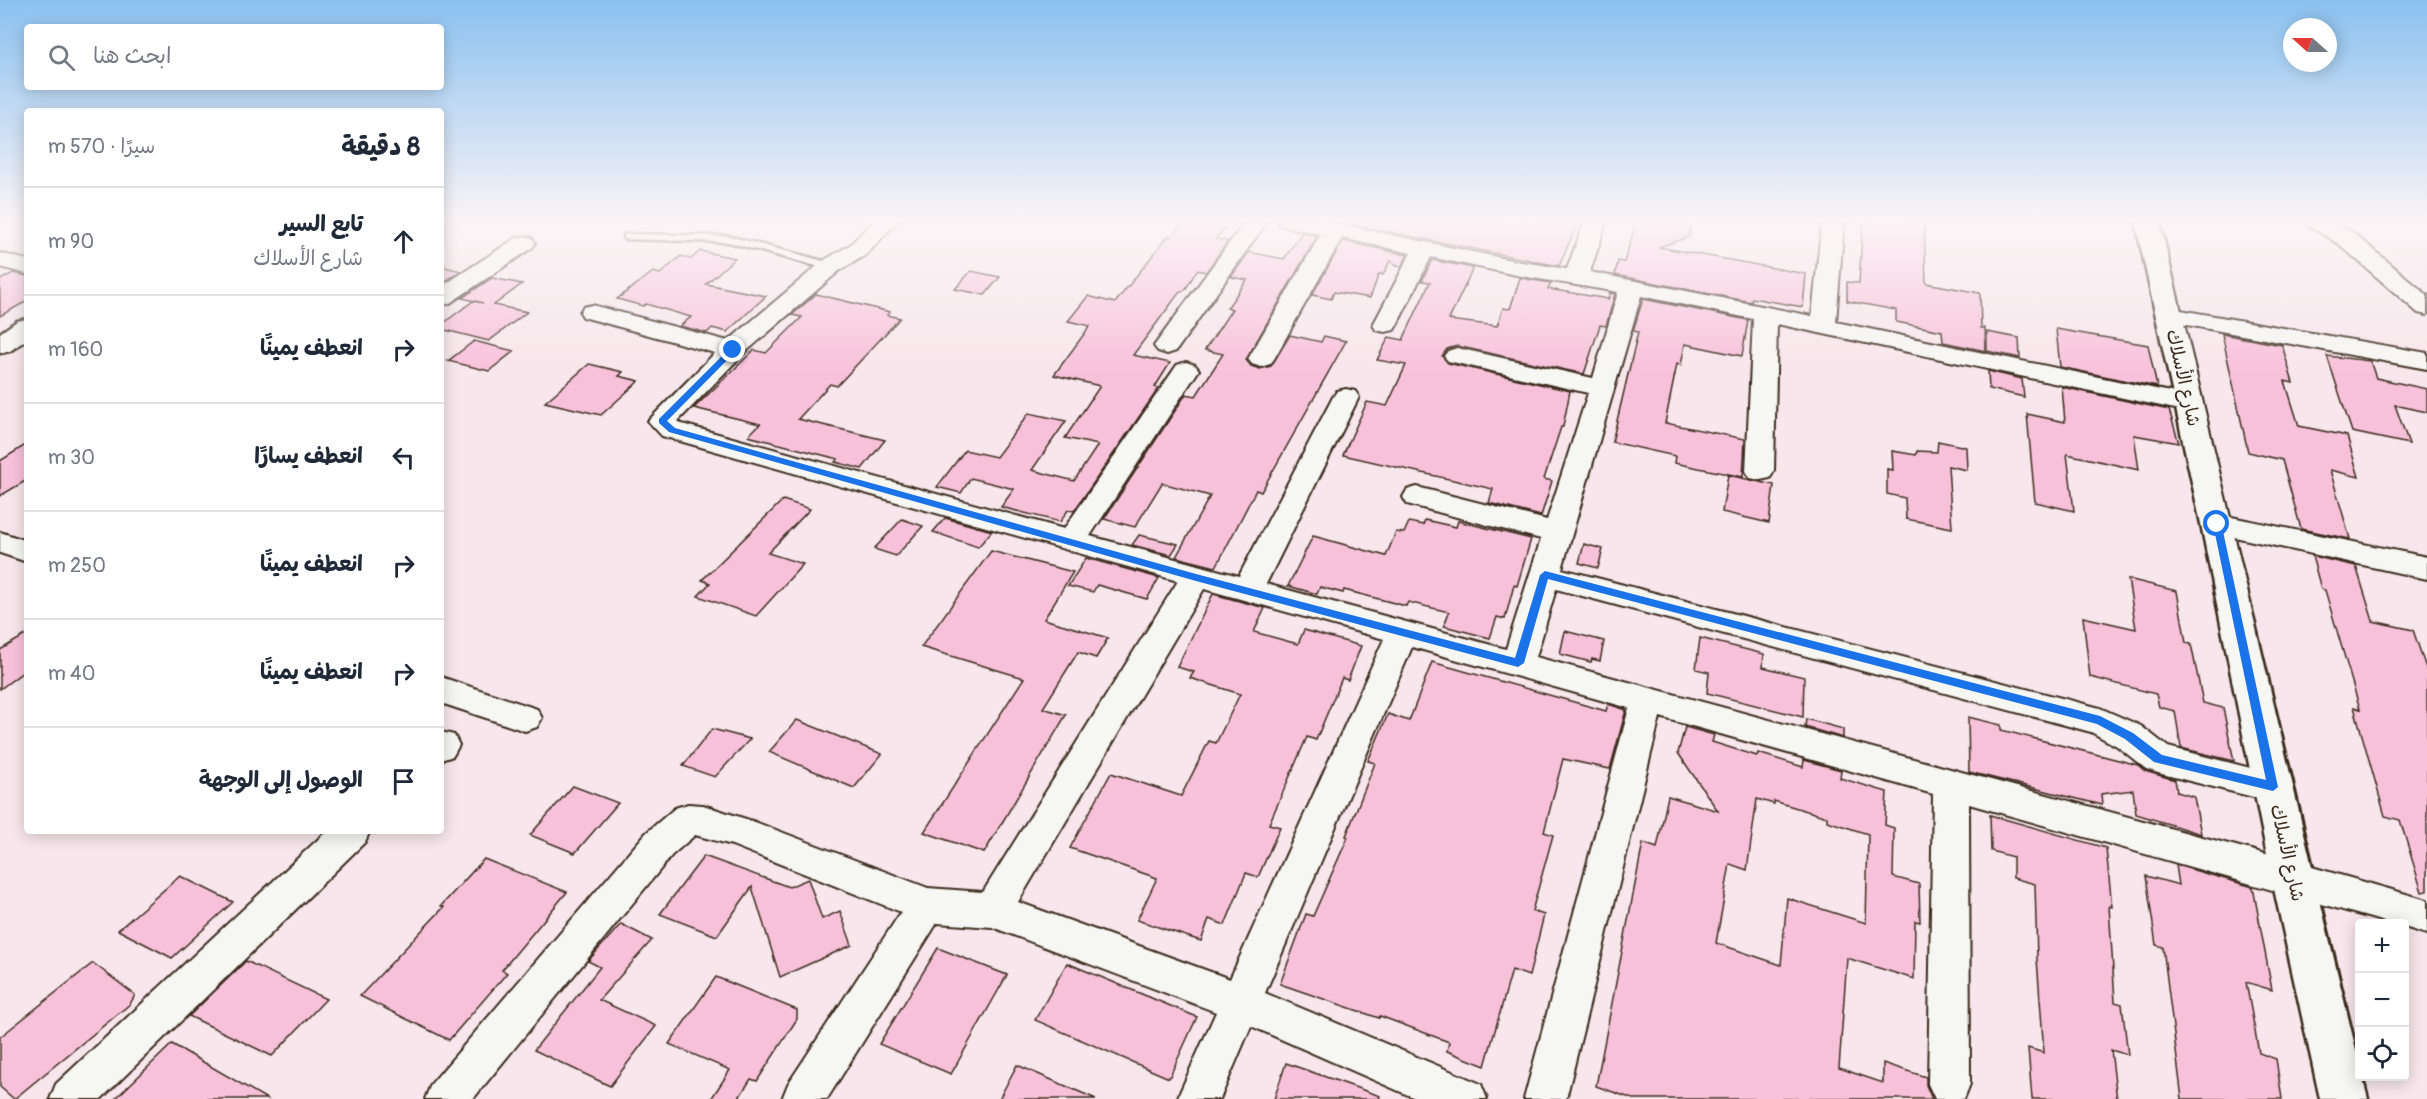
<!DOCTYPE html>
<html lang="ar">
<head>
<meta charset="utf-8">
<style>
  :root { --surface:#fff; --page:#f6f6f7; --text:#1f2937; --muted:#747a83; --line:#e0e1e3 }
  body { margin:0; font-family:Pangolin,"Playpen Sans Arabic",sans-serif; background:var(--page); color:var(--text); direction:rtl }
  .controls { position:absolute; right:18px; bottom:18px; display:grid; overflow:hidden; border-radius:6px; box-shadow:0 3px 15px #0003 }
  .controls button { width:54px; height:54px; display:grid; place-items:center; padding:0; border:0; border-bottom:2px solid var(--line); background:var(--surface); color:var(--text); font:30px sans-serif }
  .compass { position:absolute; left:2283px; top:18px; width:54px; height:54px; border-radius:50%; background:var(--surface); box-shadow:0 3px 15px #0003; rotate:291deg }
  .stop { position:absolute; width:18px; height:18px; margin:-14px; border:4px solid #1a73e8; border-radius:50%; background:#fff }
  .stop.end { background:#1a73e8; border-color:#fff; box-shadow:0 2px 6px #0008 }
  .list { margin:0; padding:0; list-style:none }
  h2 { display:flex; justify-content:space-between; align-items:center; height:78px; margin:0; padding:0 24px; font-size:26px }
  h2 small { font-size:20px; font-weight:400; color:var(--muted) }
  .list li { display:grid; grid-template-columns:39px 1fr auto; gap:18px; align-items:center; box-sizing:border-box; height:108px; padding:0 24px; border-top:2px solid var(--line) }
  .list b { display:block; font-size:22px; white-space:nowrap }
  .list p { margin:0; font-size:20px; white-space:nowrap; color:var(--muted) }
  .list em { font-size:20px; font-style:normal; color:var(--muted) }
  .icon { flex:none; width:33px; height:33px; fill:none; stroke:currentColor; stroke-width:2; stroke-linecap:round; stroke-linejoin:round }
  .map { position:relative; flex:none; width:2427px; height:1099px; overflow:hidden; direction:ltr }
  .search { position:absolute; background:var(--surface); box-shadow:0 3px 15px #0003; left:24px; top:24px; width:420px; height:66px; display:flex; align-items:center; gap:15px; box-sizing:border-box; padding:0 21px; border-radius:6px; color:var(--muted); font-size:22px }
  .panel { position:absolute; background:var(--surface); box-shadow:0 3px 15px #0003; left:24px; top:108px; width:420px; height:726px; border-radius:6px; direction:rtl }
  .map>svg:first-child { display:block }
  .building { fill:#f8c1da; stroke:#3b2a1e; stroke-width:1.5; fill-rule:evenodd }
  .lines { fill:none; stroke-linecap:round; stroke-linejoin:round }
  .service-casing { stroke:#3b2a1e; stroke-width:5 }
  .minor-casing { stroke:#3b2a1e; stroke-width:4 }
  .tertiary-casing { stroke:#3b2a1e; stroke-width:5 }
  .secondary-casing { stroke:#3b2a1e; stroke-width:5 }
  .service { fill:#f6f6f2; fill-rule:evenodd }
  .minor { fill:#f6f6f2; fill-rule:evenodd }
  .tertiary { fill:#f6f6f2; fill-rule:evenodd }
  .secondary { fill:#f6f6f2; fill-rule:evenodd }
  .route { fill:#1a73e8 }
  .labels { text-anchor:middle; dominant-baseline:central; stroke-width:4.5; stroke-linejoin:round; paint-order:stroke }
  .street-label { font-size:18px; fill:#3b2a1e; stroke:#f6f6f2 }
</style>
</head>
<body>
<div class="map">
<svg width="2427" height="1099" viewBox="0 0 2427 1099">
  <rect width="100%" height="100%" fill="#f7e6eb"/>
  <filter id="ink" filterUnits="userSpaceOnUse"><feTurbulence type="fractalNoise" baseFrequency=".0167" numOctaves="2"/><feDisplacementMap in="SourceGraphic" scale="12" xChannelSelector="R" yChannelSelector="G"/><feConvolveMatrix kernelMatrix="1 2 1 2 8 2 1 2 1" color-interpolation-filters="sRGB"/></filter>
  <g filter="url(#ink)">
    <g class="building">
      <path d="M1185,220h45l-14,19 12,2 -22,31 -9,-2 -12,20 -6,3 -46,62 37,8 -15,24 4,1 -85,123 -6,-1 -8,12 -59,-15 13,-18 -43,-11 -10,15 -24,-6 28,-37 31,7 33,-44 37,8 -34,49 42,11 24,-36 -33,-7 35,-52 -46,-11 36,-49 -22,-5 20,-25 27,7 53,-67h4z"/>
      <path d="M1329,220h250l-20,46z"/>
      <path d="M1637,220h55l-3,17 -30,10 147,27 -3,33 -51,-9 -1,4 -136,-27 3,-14 6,1z"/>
      <path d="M1863,220h61l2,63 54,10 1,35h4l1,23 -43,-9 -1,-11 -46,-9v-12l-49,-9v-19l12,1z"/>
      <path d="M1302,232l15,4 -71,124 5,6 9,3 11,-3 19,-31 31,7 3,-6 22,5 -85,151 -5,-2 -40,77 -40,-10 34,-61 -48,-13 -27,44 -31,-8 82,-125 10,2 27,-42 -18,-4 27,-41 -5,-1 20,-28 -16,-3 18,-25 35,7z"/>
      <path d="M1343,241l65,14 -7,12 -11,-6 -7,14 -4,-1 -9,24 -36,-6 -3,7 -19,-4z"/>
      <path d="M700,251l35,7 -29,26 60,12 -39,36 -15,-4 -5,5 -27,-7 11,-9 -45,-13 -3,2 -26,-7 36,-27 7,2 21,-18 10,3z"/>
      <path d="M1432,260l41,8 -24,52 48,6 6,-18 7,1 10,-31 31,5 -3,6 60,10 2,-6 5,1 -9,32 -6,-1 -16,49 -127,-28 -10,3 -5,7 6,7 122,28 -7,36h-2l-17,52 8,2 -11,35 -52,-13 4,-14 -150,-34 24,-53 20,4 19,-41 -29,-5 12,-23 14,3 27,-58 -8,-1z"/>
      <path d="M441,266l20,5 -20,13z"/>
      <path d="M971,271l29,6 -15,18 -30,-6z"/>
      <path d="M13,273l14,3v25l-27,15v-36z"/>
      <path d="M492,278l30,6 -28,21 33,7 -38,29 -48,-12v-4l32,-24 10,2 -21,-5z"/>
      <path d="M816,294l74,18 -3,3 13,3 -63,68 -7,-2 -32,35 87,21 -23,29 -27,-7 3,-3 -90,-23 12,-12 -66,-16 60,-58 12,3 36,-36 -10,-2z"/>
      <path d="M1643,299l105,21 -6,36 -57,-12 -4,21 -4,-1 -12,59 80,16 -2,38 -69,-14 1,-7 -63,-14 26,-110 -5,-1z"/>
      <path d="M2056,329l92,16 9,42 -97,-20z"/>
      <path d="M1987,332l32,6 1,20 -33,-7z"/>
      <path d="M2222,334l60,11 11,38 -8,-2 14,45 48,10 12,41 -29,-7 20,69 -49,-10 -19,-69 -34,-8z"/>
      <path d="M474,341l40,10 -25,20 -41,-10z"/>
      <path d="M2327,356l43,5 6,17 51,11v23l-32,-7 14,39 -57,-12z"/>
      <path d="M589,364l34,8 -4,4 20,5 -38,34 -56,-13z"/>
      <path d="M1988,371l34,8 2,18 -35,-8z"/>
      <path d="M2062,387l107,23 10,33 -45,-8 5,35 -72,-16 7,57 -39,-9 -8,-88 38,8z"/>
      <path d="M1938,441l28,6 1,23 -19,-4 4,62 -46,-9 -1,-21 -18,-4v-25l6,1 -1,-19 24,4 1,-4 20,1z"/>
      <path d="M27,444v36l-27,16v-35z"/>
      <path d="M1728,475l46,10 -5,38 -47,-11z"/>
      <path d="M783,500l27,9 -42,44 35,11 -47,52 -58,-20 12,-13 -8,-3z"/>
      <path d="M945,518l47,13 -14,16 -45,-15z"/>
      <path d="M902,519l21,7 -27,30 -22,-7z"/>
      <path d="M1425,520l31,7 2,-6 73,18 -14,47 -3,-1 -9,34 -8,-2 -7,21 -46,-12 5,-14 -41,-10 -2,4 -62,-16 -1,3 -23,-6 -3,7 -29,-8 25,-50 73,20 10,-24 8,1 5,-11 14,3z"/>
      <path d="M1139,535l39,9 -7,11 -39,-10z"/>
      <path d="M1584,544l19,5 -5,19 -19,-5z"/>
      <path d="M991,551l82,21 -29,47 64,19 -12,20 -18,-6 -35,56 23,7 -82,138 -60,-21 100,-154 -103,-31z"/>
      <path d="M2312,556l44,10 17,55 40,9 14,41v220l-5,1 -22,-72 -15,-4 -31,-109 6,2 -35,-119 -4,-1z"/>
      <path d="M1086,558l73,20 -12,21 -50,-14 -4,7 -25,-6z"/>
      <path d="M2128,579l49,12 9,52 5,1 12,59 20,5 11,53 -53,-13 -6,-37 -16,-4 -3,-13 -66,-17 -7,-60 53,12z"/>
      <path d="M1213,594l52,14 -11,24 44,12 6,-14 57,16 -13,34 -6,-2 -26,62 -9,-3 -38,87 11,3 -22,50 -12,-4 -21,52 -16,-6 -8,22 -64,-21 20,-42 -87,-30 41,-75 70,23 28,-55 7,2 24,-49 -50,-16 4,-6 -17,-5z"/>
      <path d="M1565,631l39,10 -4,20 -8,-2 -1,3 -31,-8z"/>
      <path d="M27,634v35l-27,20v-39z"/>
      <path d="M1700,638l64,16 -1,13 41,10 -1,40 -96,-24 2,-21 -13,-3z"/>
      <path d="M1432,662l174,49 2,-7 18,6 -16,59 -47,-10 -19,73 9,3 -21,76 12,4 -15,61 -17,-6 -27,96 -38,-15 2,-9 -69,-26 -1,2 -99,-34 26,-70 7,2 35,-79 -2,-1 29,-73 -7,-2 20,-47 21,7z"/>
      <path d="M1968,717l33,8v5l137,35 7,6 30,9 2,12 17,5 7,37 -65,-20 -3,-24 -32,4 1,11 -133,-33z"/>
      <path d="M1806,719l37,10v9l-38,-11z"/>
      <path d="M797,720l85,34 -28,34 -85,-36z"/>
      <path d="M1685,727l29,8 -2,7 45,14 1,-3 45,14 1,-7 37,10 -1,8 47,14 -2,33 9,3 -1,49 26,7 1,38 -5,-1 -1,58 -67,-21 -8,110 44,15v-20l43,14v8l6,14h-299l-37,-13 47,-243 14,5 11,-52 50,15 -40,-58zM1757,799l17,5v-3l53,16v4l41,13 -2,89 -79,-25 -6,67 -65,-22 14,-79 17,6z"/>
      <path d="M712,729l38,10 -35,38 -32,-11z"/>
      <path d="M573,786l45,17 -43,50 -45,-18z"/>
      <path d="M1990,815l116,33 6,59 -3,-1 6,96 7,2 6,51 -17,-5 6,49h-85l-4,-51 16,5 -7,-94 -2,-75 -22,-6v-21l-22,-6z"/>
      <path d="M704,856l85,31 19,-8 14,40 18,-8 12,34 -72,32 -28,-90 -35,49 -57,-22z"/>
      <path d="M484,859l83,33 -65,78 5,3 -58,67 -89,-44 84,-89 -3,-1z"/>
      <path d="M2176,865l77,22 19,103 -26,-8 13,71 17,6 6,40h-100l-19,-152 -7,-2 -10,-69 33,9z"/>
      <path d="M180,876l53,26 -61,56 -54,-28z"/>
      <path d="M621,924l31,16 -53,60 57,26 -46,60 -76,-36 66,-83 -12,-6z"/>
      <path d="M938,948l69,27 -56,99 -72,-30z"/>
      <path d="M246,961l80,38 -54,57 -83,-40z"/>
      <path d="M93,963l42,32 -5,9 -116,95 -14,-12v-50z"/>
      <path d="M1067,963l130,54 -28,61 -134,-58z"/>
      <path d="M716,977l81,33v9l-40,62 -6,-2 -13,20h-27l19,-29 -61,-26z"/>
      <path d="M172,1044l95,55h-152z"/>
      <path d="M1286,1063l94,33 -1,3h-105z"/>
      <path d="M1017,1065l79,34h-97z"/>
    </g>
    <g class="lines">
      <defs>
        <path id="service" d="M628,234l100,2 107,28 2,2 -6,4 -103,-28 -104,-3v-4z"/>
        <g id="minor">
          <path d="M875,220h24l-33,35 -27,16 -97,84 -64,66 4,3 382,105 113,-164 9,-3 9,3 4,5 -109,166 149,40 94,-179 4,-6 9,-2 9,2 4,6 -93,187 240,65 35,-110 -134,-35 -4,-7 4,-7 10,-3 130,33 41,-127 -140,-32 -4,-5 4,-5 9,-3 136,30 25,-86 -102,-17 -85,-18 -34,68 -3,5 -9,2 -9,-2 -3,-5 38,-72 -69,-15 -68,121 -4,5 -9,3 -9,-3 -4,-5 73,-125 -41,-9 -3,-5h42l197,41 51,8 18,-49h22l-17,52 222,44 10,-96h22l-8,102 353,74 9,2 4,6 -4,6 -9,2 -412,-88 -3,147 -4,7 -10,2 -10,-2 -4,-7 7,-152 -112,-23 -79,273 538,139 41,18 27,21 118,30 5,10 -5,10 -13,5 -115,-29 -12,-4 -29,-23 -26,-14 -535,-143 -20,68 748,202 143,41v34l-23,-7v-3h-12l-423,-120 1,280 -6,15h-29l-7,-15 5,-290 -273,-77 -94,382h-42l105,-391 -217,-61 -147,346 216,91 6,15h-70l-166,-73 -31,73h-43l39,-87 -224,-85 -55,-4 -110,176h-45l6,-15 113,-172 -169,-67 -37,-10 -23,20 -199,244h-48l6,-15 215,-251 29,-25 13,-4 15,1 52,17 173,66 55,4 195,-311 -516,-145 -14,-15 67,-68 -132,-36 -3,-5 3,-5 9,-2 136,36 95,-80 27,-16zM1204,589l180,50 -154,340 -212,-77z"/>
          <path d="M1246,220h22l-92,131 -9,3 -9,-3 -4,-5z"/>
          <path d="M2305,220h26l24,14 72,61v20l-9,-2 -79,-69 -31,-19z"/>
          <path d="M524,236l8,2 3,5 -3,5 -82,55 -9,2v-18l75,-49z"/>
          <path d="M0,253l27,7v14l-27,-7z"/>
          <path d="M2169,308l258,45v16l-267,-49 -3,-5 3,-5z"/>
          <path d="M2217,514l210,43v22l-220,-48 -5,-7 5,-7z"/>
          <path d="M0,532l27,9v21l-27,-9z"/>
          <path d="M441,677l96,32 5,9 -5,9 -12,4 -84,-28z"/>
          <path d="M441,732l13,3 5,10 -6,11 -12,4z"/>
          <path d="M327,831h43l-5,11 -264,257h-51l6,-15z"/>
        </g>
        <path id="tertiary" d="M2135,220h24c69,282 132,565 201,846v10h2l6,23h-48l-49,-224 -70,-351z"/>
        <path id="secondary" d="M27,319v20l-17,12 -10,2v-20l17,-12z"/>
      </defs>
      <use href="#service" class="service-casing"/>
      <use href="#minor" class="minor-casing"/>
      <use href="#tertiary" class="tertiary-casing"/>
      <use href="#secondary" class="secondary-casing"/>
      <use href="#service" class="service"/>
      <use href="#minor" class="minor"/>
      <use href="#tertiary" class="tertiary"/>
      <use href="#secondary" class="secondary"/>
    </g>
  </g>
  <linearGradient id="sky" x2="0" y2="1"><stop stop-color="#8ac1f0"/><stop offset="0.59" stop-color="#fbf4f6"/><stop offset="1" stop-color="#fbf4f6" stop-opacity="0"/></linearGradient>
  <rect width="2427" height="374" fill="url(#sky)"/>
  <path class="route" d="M730,348l7,2 -70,71 8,7 521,146 319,84 25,-83 5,-4 555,145 33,17 29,22 104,25 -53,-256 4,-3 4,1 57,265 -5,4 -119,-29 -29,-23 -28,-15 -549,-145 -24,84 -6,4 -322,-86 -527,-149 -10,-9v-4z"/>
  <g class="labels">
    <g class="street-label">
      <text transform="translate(2183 378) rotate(77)">شارع الأسلاك</text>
      <text transform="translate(2287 853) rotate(77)">شارع الأسلاك</text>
    </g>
  </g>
</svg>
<div class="controls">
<button>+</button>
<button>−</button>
<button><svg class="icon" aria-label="locate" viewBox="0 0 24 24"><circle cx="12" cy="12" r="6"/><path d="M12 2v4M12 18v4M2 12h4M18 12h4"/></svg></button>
</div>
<svg class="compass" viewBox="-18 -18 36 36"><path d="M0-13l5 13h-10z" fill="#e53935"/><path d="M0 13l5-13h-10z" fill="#747a83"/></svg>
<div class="stop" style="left:2217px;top:524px"></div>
<div class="stop end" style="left:733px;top:350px"></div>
<div class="search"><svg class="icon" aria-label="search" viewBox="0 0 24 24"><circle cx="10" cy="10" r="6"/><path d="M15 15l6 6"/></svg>ابحث هنا</div>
<section class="panel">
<h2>8 دقيقة<small>سيرًا · 570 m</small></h2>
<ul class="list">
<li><svg class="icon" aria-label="ahead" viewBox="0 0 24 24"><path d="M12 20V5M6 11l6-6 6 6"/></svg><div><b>تابع السير</b><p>شارع الأسلاك</p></div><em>90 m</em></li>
<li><svg class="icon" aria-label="right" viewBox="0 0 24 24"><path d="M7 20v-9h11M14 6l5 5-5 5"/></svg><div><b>انعطف يمينًا</b></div><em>160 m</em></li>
<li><svg class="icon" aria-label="left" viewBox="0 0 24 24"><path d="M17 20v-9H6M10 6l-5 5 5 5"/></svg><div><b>انعطف يسارًا</b></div><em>30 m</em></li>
<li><svg class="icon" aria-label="right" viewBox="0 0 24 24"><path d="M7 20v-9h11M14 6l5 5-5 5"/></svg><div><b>انعطف يمينًا</b></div><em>250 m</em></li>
<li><svg class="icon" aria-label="right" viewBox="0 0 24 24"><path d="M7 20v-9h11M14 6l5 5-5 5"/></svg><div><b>انعطف يمينًا</b></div><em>40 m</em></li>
<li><svg class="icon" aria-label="arrive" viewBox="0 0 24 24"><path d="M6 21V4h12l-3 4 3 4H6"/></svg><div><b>الوصول إلى الوجهة</b></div></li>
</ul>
</section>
</div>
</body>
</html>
